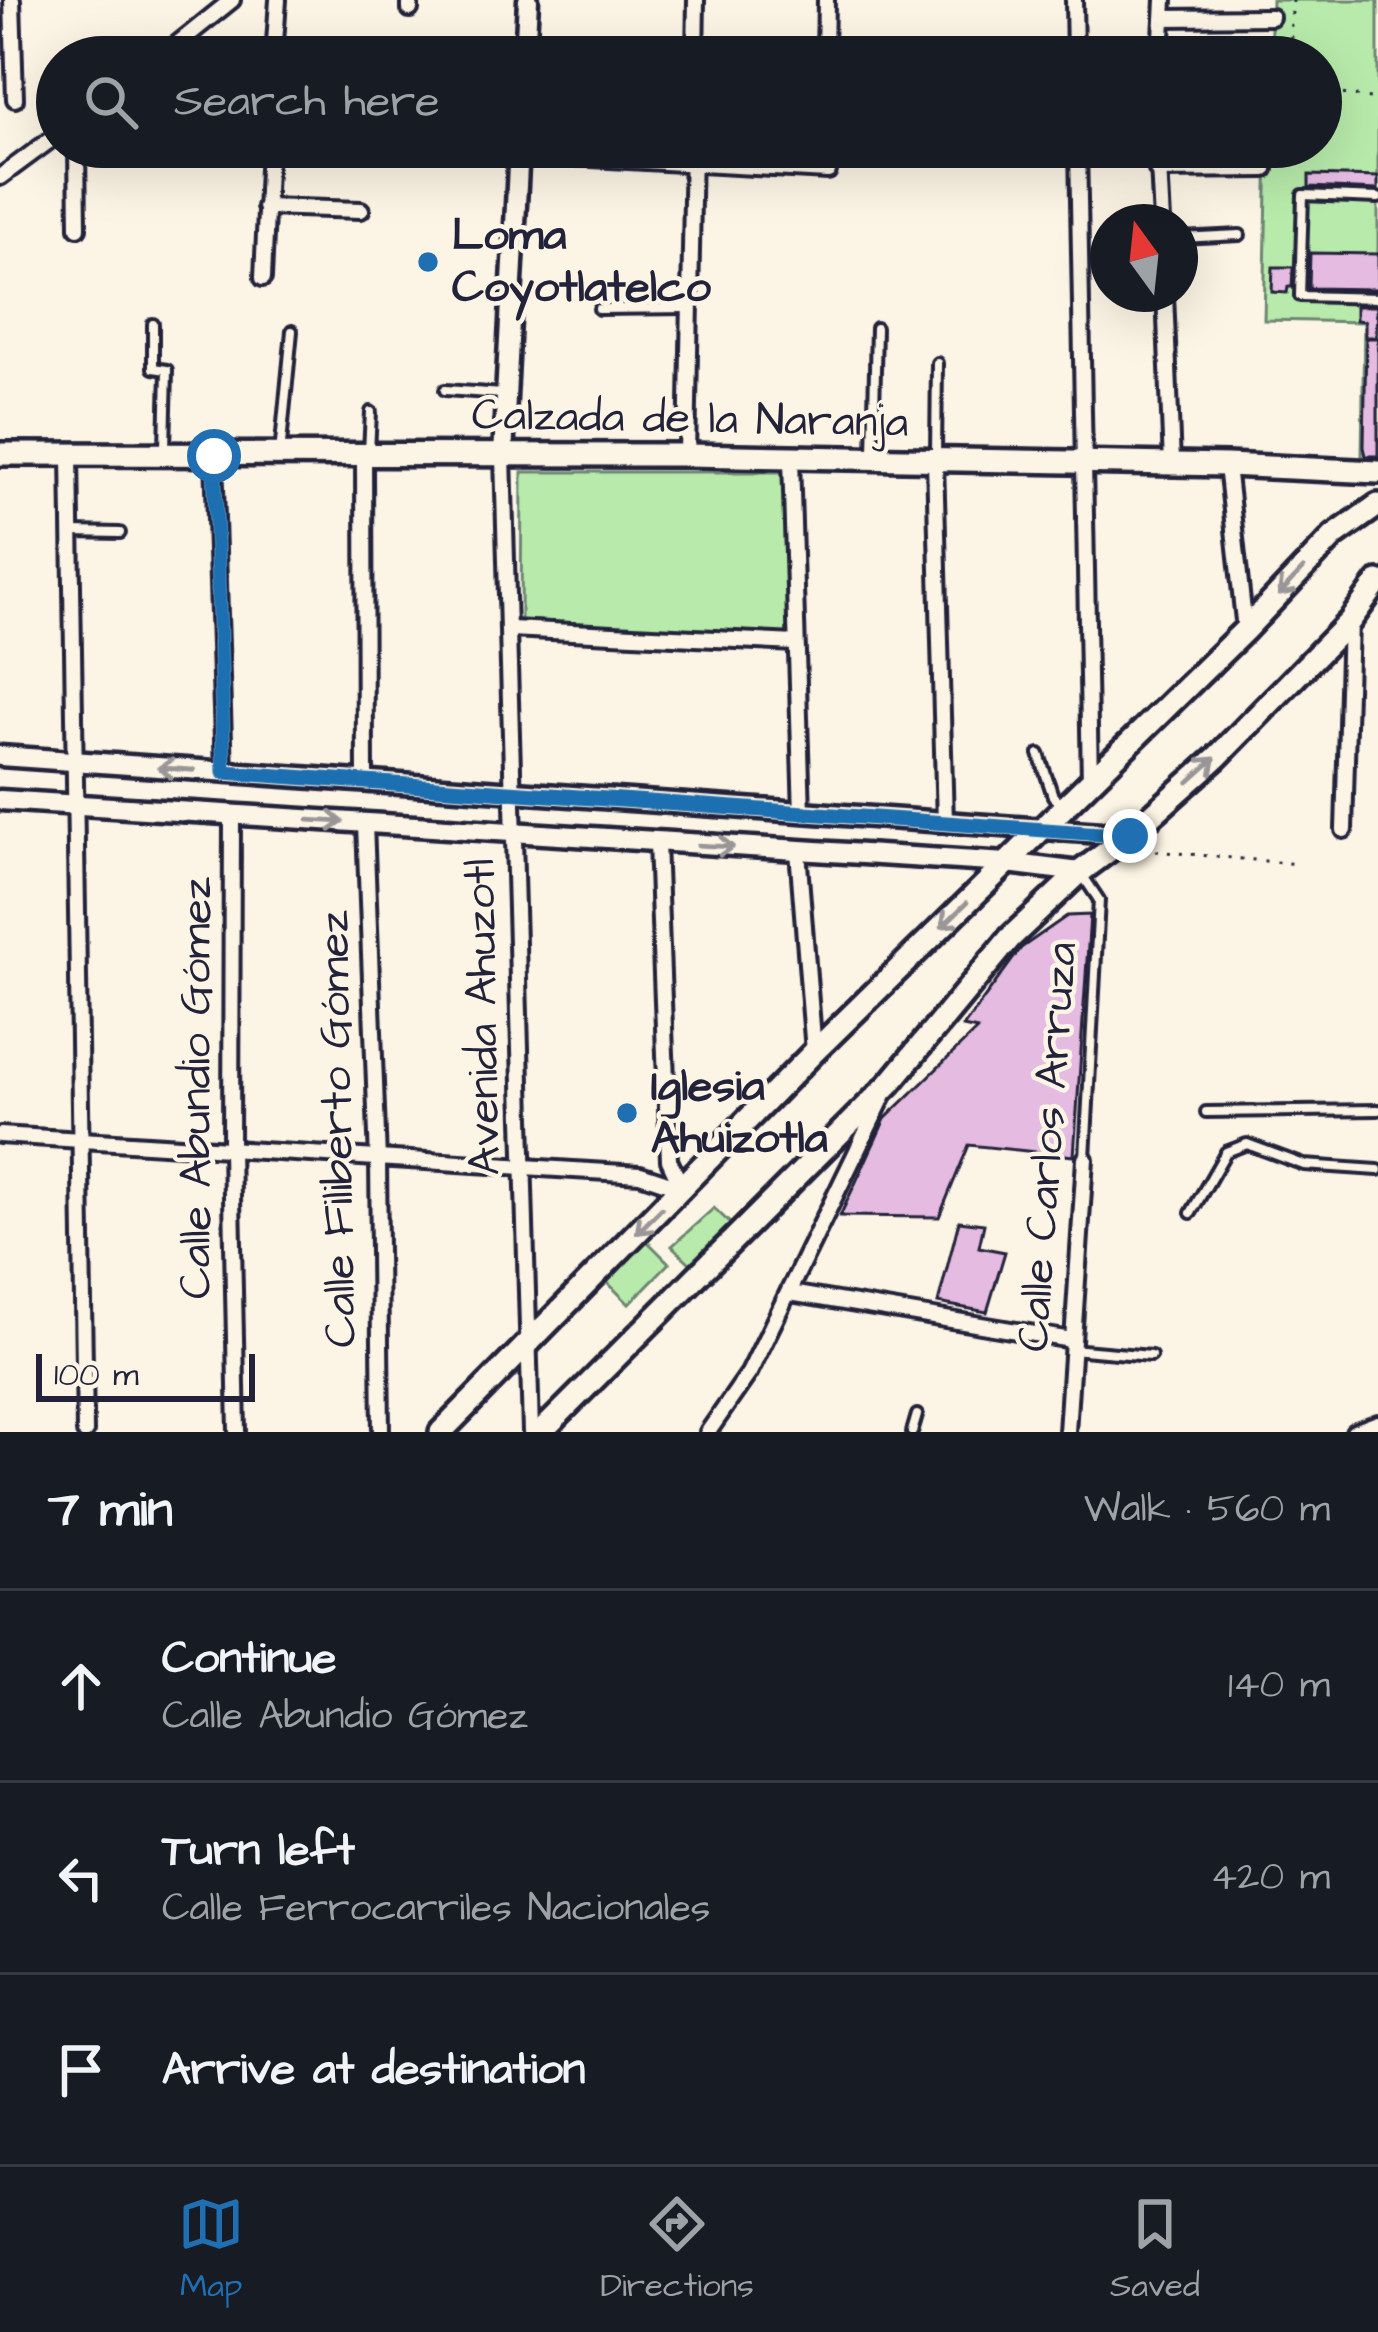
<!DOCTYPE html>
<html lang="en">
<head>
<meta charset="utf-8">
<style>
  :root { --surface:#171b24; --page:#242831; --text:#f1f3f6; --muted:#9ea1a6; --line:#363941; --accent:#1f6fb2 }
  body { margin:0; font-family:"Architects Daughter",sans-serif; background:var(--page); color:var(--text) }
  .compass { position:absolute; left:1090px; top:204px; width:108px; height:108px; border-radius:50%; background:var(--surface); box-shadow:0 12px 48px #0002; rotate:345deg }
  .scale { position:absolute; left:36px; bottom:30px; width:219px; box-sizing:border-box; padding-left:12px; border:6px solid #22223b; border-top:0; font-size:33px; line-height:42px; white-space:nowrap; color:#22223b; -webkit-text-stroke:9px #fcf5e5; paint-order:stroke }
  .stop { position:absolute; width:36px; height:36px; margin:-27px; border:9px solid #1f6fb2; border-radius:50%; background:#fff }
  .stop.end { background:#1f6fb2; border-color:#fff; box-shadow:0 3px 12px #0008 }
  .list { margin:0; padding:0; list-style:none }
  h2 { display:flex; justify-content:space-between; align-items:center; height:156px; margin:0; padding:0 48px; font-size:51px }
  h2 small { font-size:39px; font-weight:400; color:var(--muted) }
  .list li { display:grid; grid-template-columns:78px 1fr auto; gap:36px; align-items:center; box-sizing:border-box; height:192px; padding:0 48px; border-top:3px solid var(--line) }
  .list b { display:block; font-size:45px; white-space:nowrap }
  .list p { margin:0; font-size:39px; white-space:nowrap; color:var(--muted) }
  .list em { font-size:39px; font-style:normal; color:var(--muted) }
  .icon { flex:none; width:66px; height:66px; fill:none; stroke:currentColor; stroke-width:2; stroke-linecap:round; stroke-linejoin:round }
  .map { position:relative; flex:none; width:1378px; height:1432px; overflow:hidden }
  .search { position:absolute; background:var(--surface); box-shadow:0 12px 48px #0002; left:36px; right:36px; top:36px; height:132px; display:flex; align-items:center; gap:30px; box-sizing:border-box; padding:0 42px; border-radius:66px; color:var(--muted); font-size:45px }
  .sheet { height:732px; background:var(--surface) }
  nav { display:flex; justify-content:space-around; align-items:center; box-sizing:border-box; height:168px; border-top:3px solid var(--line); background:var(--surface); font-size:33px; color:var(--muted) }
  nav a { display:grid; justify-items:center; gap:6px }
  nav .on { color:var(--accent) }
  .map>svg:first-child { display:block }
  .green { fill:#b8ebab; stroke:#6d8673; stroke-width:3 }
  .building { fill:#e5bbe1; stroke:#22223b; stroke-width:3 }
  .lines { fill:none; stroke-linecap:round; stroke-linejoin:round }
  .service-casing { stroke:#22223b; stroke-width:16 }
  .minor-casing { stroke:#22223b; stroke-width:22 }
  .tertiary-casing { stroke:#22223b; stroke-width:27 }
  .secondary-casing { stroke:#22223b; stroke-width:30 }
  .path { stroke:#22223b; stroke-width:3; stroke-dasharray:3 9; stroke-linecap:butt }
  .service { stroke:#fcf5e5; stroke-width:8 }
  .minor { stroke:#fcf5e5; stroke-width:14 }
  .tertiary { stroke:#fcf5e5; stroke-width:18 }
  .secondary { stroke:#fcf5e5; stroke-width:21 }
  .oneway { stroke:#9a9698 }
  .route { stroke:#1f6fb2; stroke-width:15 }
  .poi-dot { fill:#1f6fb2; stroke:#fcf5e5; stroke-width:4.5 }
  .labels { text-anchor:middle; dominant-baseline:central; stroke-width:9; stroke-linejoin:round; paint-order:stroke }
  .poi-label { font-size:45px; font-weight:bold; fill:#22223b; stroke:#fcf5e5; text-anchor:start }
  .street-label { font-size:45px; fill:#22223b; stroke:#fcf5e5 }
</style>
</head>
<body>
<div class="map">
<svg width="1378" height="1432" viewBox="0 0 1378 1432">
  <rect width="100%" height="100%" fill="#fcf5e5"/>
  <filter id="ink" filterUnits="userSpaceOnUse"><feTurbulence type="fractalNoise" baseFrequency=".00833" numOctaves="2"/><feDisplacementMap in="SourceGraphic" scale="24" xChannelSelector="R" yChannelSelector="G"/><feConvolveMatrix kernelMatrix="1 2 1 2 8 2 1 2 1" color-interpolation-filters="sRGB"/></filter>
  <g filter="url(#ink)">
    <g class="green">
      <path d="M1272,0h106v458h-16l2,-136 -100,-2 4,-173h53v-90h-51z"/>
      <path d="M522,472h262l5,163 -268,-15z"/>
      <path d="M714,1208l21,20 -42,38 -21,-20z"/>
      <path d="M645,1239l24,24 -40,41 -24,-24z"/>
    </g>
    <g class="building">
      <path d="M1309,175l69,2v13l-69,-3z"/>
      <path d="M1310,253l68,1v35l-69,-1z"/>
      <path d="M1273,267h20l-1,20h-4l-1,6 -15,-1z"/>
      <path d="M1356,306h21l-1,31h-11v-16l-9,-1z"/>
      <path d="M1366,338h12v118h-12l-2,-9z"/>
      <path d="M1090,915l-16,241 -105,-11 -30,72 -99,-1 45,-97 92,-89 -14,-3 58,-79 46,-32z"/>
      <path d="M959,1221l25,3 -5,23 26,5 -18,60 -49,-9z"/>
    </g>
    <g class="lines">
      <defs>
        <g id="service">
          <path d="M1378,198l-75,-3 -3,101 78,2"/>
          <path d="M1180,238l60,-3"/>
          <path d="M599,309l89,-1"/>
          <path d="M153,324v44l14,2 -2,78"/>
          <path d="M445,390l58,4"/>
          <path d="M369,452l2,-40"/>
          <path d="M873,453l3,-125"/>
          <path d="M280,454l12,-123"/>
          <path d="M936,454l1,-91"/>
          <path d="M72,532l48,1"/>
          <path d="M1039,754l14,42 9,10"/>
          <path d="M1081,873l18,27 -14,258"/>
          <path d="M1206,1112l172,-2"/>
          <path d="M1191,1213l35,-61 21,-8 57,21 74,5"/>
          <path d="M1071,1349l80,7"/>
          <path d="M912,1432l5,-17"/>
        </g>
        <g id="minor">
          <path d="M12,0l3,99"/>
          <path d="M1074,0l1,57"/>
          <path d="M410,9v-9"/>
          <path d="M1164,18l107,-1"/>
          <path d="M161,57l71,-57"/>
          <path d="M274,57l4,-57"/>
          <path d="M695,57l1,-57"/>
          <path d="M825,57l1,-57"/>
          <path d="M1161,57l3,-57"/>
          <path d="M77,147l1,81"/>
          <path d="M1078,147l12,634"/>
          <path d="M1158,147l4,75"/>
          <path d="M519,154l309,17"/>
          <path d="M1157,170l108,-1"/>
          <path d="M0,177l57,-42"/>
          <path d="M265,207l96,3"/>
          <path d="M263,278l6,-131"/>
          <path d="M1165,294l7,170"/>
          <path d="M364,454l1,327"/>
          <path d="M687,455l6,-308"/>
          <path d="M70,456l15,976"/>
          <path d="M214,456l10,316"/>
          <path d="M503,456l28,976"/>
          <path d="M791,459l11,355"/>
          <path d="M935,461l10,362"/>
          <path d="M1227,465l18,165"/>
          <path d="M510,629l286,14"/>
          <path d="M232,816l-1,334 6,282"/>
          <path d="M365,824l13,337 3,271"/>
          <path d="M1344,830l6,-209"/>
          <path d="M657,842l12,318 13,28"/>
          <path d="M798,851l16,201"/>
          <path d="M0,1135l640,39 42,14"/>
          <path d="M790,1293l281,47"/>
          <path d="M708,1432l41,-59 134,-276"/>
          <path d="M1067,1432l18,-273"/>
          <path d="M1354,1432l24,-9"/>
        </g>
        <g id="tertiary">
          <path d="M525,57l3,-57"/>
          <path d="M503,456l16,-309"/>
          <path d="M0,756l1130,79"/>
          <path d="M0,800l1007,63 73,9"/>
        </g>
        <g id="secondary">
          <path d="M0,454l687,1 540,10 151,7"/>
          <path d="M441,1432l373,-380 431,-422 89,-94 44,-31"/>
          <path d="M541,1432l349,-349 120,-145 70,-66 50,-37 87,-78 133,-136 28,-39"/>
        </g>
      </defs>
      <use href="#service" class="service-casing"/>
      <use href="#minor" class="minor-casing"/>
      <use href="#tertiary" class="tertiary-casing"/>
      <use href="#secondary" class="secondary-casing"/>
      <g class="path">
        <path d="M1293,0l-3,35 9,22"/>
        <path d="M1321,85l20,9 37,5"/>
        <path d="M1144,850l154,14"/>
      </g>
      <use href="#service" class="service"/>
      <use href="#minor" class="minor"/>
      <use href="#tertiary" class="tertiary"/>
      <use href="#secondary" class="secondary"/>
    </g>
    <defs><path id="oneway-shaft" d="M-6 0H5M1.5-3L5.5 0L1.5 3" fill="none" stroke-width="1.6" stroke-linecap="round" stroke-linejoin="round" transform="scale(3)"/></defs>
    <g class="oneway">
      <use href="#oneway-shaft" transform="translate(1291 582) rotate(133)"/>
      <use href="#oneway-shaft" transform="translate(176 769) rotate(-176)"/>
      <use href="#oneway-shaft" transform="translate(1202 770) rotate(-42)"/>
      <use href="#oneway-shaft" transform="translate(326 821) rotate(3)"/>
      <use href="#oneway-shaft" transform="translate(716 846) rotate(3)"/>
      <use href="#oneway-shaft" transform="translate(954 915) rotate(136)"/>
      <use href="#oneway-shaft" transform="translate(649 1221) rotate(135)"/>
    </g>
  </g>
  <g class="lines" filter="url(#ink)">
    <path class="route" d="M214,456l10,316 906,64"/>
  </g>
  <g class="poi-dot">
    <circle cx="428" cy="262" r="12"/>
    <circle cx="627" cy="1113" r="12"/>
  </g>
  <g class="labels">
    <g class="poi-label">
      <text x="452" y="236">Loma<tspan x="452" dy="52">Coyotlatelco</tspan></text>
      <text x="651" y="1087">Iglesia<tspan x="651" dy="52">Ahuizotla</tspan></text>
    </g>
    <g class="street-label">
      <text transform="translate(690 419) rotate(1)">Calzada de la Naranja</text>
      <text transform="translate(483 1017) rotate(-91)">Avenida Ahuzotl</text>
      <text transform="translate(197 1088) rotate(-90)">Calle Abundio Gómez</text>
      <text transform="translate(338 1129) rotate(-91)">Calle Filiberto Gómez</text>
      <text transform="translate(1048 1147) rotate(-86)">Calle Carlos Arruza</text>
    </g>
  </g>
</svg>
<svg class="compass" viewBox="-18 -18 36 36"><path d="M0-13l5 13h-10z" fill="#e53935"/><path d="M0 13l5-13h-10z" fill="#9ea1a6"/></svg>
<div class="scale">100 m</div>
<div class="stop" style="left:214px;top:456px"></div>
<div class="stop end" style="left:1130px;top:836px"></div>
<div class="search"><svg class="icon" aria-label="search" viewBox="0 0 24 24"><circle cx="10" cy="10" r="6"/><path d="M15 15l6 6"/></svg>Search here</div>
</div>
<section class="sheet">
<h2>7 min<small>Walk · 560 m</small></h2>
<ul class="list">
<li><svg class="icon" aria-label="ahead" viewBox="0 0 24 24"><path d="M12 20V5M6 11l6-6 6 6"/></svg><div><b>Continue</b><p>Calle Abundio Gómez</p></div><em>140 m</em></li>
<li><svg class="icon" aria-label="left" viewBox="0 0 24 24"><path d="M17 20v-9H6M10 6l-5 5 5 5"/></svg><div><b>Turn left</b><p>Calle Ferrocarriles Nacionales</p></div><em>420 m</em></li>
<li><svg class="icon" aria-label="arrive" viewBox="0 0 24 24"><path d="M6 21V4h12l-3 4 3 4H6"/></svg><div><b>Arrive at destination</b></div></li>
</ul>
</section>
<nav>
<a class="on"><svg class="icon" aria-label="map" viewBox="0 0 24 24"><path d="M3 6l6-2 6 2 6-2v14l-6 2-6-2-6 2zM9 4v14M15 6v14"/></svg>Map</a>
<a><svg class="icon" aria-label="directions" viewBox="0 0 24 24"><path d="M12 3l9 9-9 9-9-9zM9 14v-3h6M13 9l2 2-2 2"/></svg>Directions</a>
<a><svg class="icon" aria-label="saved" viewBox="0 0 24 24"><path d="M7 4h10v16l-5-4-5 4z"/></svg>Saved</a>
</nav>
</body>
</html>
